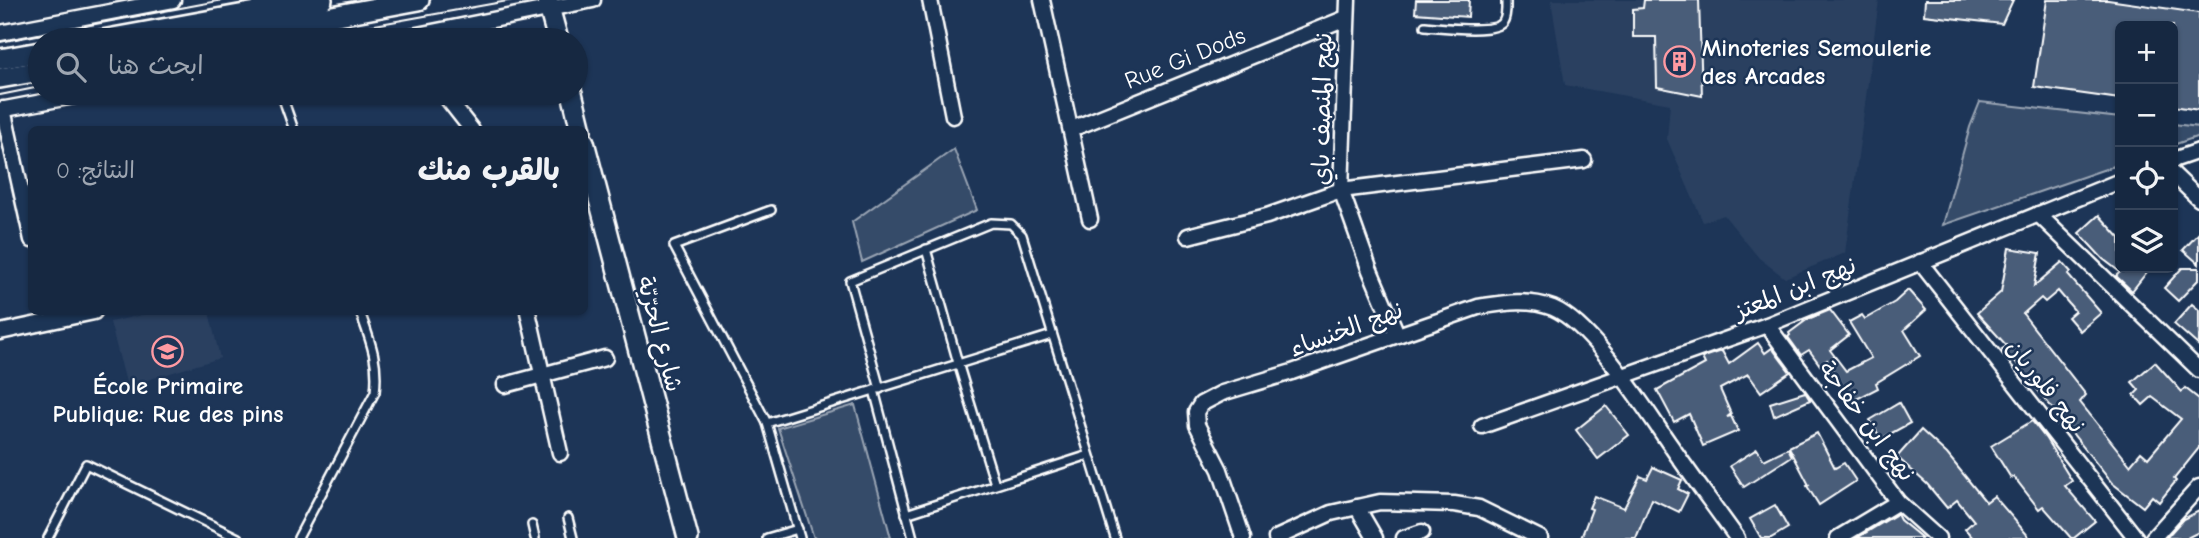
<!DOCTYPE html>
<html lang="ar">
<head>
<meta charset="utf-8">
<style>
  :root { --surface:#162841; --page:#23344c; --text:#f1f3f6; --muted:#9ea6b1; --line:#35445a }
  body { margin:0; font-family:"Comic Neue","Playpen Sans Arabic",sans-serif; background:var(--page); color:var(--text); direction:rtl }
  .controls { position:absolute; right:21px; top:21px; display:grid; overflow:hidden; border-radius:10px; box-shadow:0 2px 5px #0004 }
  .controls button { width:63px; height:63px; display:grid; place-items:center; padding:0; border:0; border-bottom:2px solid var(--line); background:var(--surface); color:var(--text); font:35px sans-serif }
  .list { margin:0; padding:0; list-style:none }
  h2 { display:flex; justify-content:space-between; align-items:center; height:91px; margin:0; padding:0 28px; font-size:30px }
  h2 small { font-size:23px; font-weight:400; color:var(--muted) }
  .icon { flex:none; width:38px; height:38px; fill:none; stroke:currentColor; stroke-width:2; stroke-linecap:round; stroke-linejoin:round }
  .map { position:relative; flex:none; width:2199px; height:538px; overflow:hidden; direction:ltr }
  .search { position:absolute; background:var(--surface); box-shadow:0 2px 5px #0004; left:28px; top:28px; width:560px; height:77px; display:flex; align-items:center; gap:18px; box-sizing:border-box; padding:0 24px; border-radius:38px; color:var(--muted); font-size:26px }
  .panel { position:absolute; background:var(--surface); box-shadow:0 2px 5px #0004; left:28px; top:126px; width:560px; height:189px; border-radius:10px; direction:rtl }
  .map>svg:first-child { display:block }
  .built { fill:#2a4161 }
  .green { fill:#364b69; stroke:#9aa5b4; stroke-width:2 }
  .building { fill:#4a5d79; stroke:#fff; stroke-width:2 }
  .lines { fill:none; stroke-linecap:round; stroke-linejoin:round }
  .lane-casing { stroke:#fff; stroke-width:12 }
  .street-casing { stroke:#fff; stroke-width:19 }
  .secondary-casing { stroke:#fff; stroke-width:24 }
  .lane { stroke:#1d3557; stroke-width:7 }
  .street { stroke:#1d3557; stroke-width:14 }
  .secondary { stroke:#1d3557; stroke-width:19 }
  .tram { stroke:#fff; stroke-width:2 }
  .labels { text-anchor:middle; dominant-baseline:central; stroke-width:5; stroke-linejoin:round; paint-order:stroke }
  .poi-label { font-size:24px; font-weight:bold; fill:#fff; stroke:#1d3557; text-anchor:start }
  .street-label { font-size:24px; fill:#fff; stroke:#1d3557 }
</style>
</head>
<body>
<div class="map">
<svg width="2199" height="538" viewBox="0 0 2199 538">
  <rect width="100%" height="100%" fill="#1d3557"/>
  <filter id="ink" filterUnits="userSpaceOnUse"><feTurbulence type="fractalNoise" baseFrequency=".0143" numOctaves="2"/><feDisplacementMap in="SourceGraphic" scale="14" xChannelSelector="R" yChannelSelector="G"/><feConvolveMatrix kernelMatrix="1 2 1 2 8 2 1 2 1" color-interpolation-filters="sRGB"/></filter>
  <g filter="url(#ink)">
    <g class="built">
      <path d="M1551,0h328l-34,253 -60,25 -26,-20 -35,-43 -21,7 -36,-83 3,-35 -105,-19z"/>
      <path d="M156,312h53l11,46 -93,28 -17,-64z"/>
    </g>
    <g class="green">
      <path d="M1980,102l140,16v46l-177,61 27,-98z"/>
      <path d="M2173,124l26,3v9l-26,9z"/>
      <path d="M954,149l23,61 -115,52 -10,-40z"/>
      <path d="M855,405l36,133h-77l-36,-110z"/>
    </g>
    <g class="building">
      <path d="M1416,0h53l-1,17 -53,-4z"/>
      <path d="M1644,0h55l3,96 -45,-9 -1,-50h-23v-28l10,-1z"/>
      <path d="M1925,0h88l-11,24 -78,-9z"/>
      <path d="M2047,0h61l91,13v97l-26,-4v-80h-53v73l-86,-12z"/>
      <path d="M2099,215l21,23v33l3,-3h27l-18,23 -16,-15 4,-4 -17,-13 -24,-26z"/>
      <path d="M2199,233v31l-16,-14z"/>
      <path d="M2009,248l31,5 -6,33 28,-24 9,10 -3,3 33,38 -21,18 -12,-14 7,-6 -17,-20 -13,11 -4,-4 -18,16 63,81 -6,7 50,63 11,-13 7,6 33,-39 -29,-22 -9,8 -9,-10 5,-5 -7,-8 23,-20 27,30 3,-4 14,11v49l-25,31 2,2 -17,21 -7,-6 -9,11 -31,-24 -98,-123 -2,2 -10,-13 5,-3 -30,-33 24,-21z"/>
      <path d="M2182,268h17v11l-21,22 -14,-13z"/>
      <path d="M1908,290l18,20 -22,20 16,26 -44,27 2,5 -29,15 -22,-43 -7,5 -11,-15 -8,5 -13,-18 2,-2 -1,-2 19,-14 22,-9 19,25 -19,15 16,21 25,-13 -22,-36 13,-7 3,4 30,-17z"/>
      <path d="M2192,304l7,6v36l-25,-22z"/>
      <path d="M1758,343l7,10 7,-5 18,24 -29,20 -13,-18 -28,15 11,25 -4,3 4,-1 7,15 -35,15 -14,-32 -15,8 -17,-32 48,-26 -3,-6 2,-1 18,-6 7,13z"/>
      <path d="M1805,392l5,8 -36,16 -4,-13z"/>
      <path d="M1899,403l11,20 -29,16 -11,-19z"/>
      <path d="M1606,406l23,29 -31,24 -22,-29z"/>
      <path d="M2032,421l14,18 26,42 -7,5 30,35 -21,17h-3l-28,-32 -4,3 -25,-32 -3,1 -20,-32z"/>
      <path d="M1921,430l26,24 39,48 8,-6 36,42h-57l-8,-9 9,-8 -17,-21 -10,8 -20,-24 -30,-27z"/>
      <path d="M1817,433l18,35 9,-5 12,18 -37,24 -12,-19 2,-1 -20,-38z"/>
      <path d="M1788,448l4,8 -48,31 -14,-21 27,-17 7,11z"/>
      <path d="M1653,467l29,13 -4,9 10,5 -9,18 -27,-13 -16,39h-55l11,-29 -3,-1 5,-12 30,12 16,-32 7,3z"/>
      <path d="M1775,505l13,23 -17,10h-10l-11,-19z"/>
      <path d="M2199,511v21l-12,6h-21l17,-19z"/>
      <path d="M1897,514l3,6 22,18h-65z"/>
    </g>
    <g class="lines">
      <defs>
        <g id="lane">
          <path d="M1425,26c14,1 71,8 78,-4 4,-6 3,-15 3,-22"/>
          <path d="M281,93l13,37"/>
          <path d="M771,210l-97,36 93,177 33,115"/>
          <path d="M926,249l32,114 37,121"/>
          <path d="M880,389l-30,-108 141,-58 20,1 11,11 93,303"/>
          <path d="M874,390l39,148"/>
          <path d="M767,423l285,-88"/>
          <path d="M906,514l183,-59"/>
          <path d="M568,518l5,20"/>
          <path d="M532,525l3,13"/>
          <path d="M48,538l38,-74 152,74"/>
          <path d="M298,538l77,-146c4,-31 -5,-52 -15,-80"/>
          <path d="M767,538l31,-9"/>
        </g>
        <g id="street">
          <path d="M930,0l23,116"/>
          <path d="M1042,0l48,219"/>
          <path d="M1348,0l-7,190 28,78 28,66"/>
          <path d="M0,33l173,-33"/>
          <path d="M392,40l201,-40"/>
          <path d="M443,93l29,37"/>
          <path d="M3,109l29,131"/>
          <path d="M0,110l90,-17"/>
          <path d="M1079,126l267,-108"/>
          <path d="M2173,160l26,-9"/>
          <path d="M2173,174l26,25"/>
          <path d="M2038,214l161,156"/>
          <path d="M1188,236l79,-20 74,-26 243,-30"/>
          <path d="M1920,262l216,276"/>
          <path d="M528,312l32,141"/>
          <path d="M1767,325l131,177 40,36"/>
          <path d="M0,332l94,-20"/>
          <path d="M505,385l100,-27"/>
          <path d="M1482,426l285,-101 353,-144"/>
          <path d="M1357,507l18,31"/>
          <path d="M1243,538l-23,-68 -23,-45 -1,-13 5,-8 21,-11 70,-21 186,-65c25,-4 50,-9 75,1 40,17 92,101 118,138 21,31 44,61 66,92"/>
          <path d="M1276,538l55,-25 49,-11 74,2 25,4 61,30"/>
          <path d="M1404,538l18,-6"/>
          <path d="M1838,538l60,-36"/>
          <path d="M2153,538l46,-51"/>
        </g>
        <g id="secondary">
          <path d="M547,0l11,40"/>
          <path d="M102,40l220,-40"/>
          <path d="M203,40l216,-40"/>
          <path d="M0,59l40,-7"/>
          <path d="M0,78l40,-7"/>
          <path d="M572,93l9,37"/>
          <path d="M584,142l104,396"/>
        </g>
      </defs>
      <use href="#lane" class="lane-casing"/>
      <use href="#street" class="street-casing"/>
      <use href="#secondary" class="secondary-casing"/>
      <use href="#lane" class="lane"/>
      <use href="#street" class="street"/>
      <use href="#secondary" class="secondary"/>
      <g class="tram">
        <path d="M292,40l221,-40"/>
        <path d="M0,42l223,-42"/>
        <path d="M0,95l40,-8"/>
      </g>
    </g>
  </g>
  <defs>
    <symbol id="building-ring" viewBox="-11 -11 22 22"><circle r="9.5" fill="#1d3557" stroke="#ff9aa2" stroke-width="1.5"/><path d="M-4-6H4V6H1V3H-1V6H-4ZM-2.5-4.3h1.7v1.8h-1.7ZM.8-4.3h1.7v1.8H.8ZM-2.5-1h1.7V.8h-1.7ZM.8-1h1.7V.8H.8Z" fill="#ff9aa2"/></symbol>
    <symbol id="school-ring" viewBox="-11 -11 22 22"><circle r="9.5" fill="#1d3557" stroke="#ff9aa2" stroke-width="1.5"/><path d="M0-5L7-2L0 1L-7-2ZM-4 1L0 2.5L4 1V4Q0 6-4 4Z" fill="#ff9aa2"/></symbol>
  </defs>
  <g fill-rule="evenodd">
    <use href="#building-ring" x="1662" y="44" width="35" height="35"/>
    <use href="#school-ring" x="150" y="334" width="35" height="35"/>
  </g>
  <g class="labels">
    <g class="poi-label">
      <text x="1702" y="48">Minoteries Semoulerie<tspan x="1702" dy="28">des Arcades</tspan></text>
      <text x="168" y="386" text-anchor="middle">École Primaire<tspan x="168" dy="28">Publique: Rue des pins</tspan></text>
    </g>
    <g class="street-label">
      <text transform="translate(1185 58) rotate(-22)">Rue Gi Dods</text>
      <text transform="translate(1322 109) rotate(-89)">نهج المنصف باي</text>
      <text transform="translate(1795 288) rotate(-22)">نهج ابن المعتز</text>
      <text transform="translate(1346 329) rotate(-20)">نهج الخنساء</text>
      <text transform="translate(660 334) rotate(75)">شارع الحرّيّة</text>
      <text transform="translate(2046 386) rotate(52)">نهج فلوريان</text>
      <text transform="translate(1867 421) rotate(53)">نهج ابن خفاجة</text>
    </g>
  </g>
</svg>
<div class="controls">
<button>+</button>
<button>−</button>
<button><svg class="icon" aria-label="locate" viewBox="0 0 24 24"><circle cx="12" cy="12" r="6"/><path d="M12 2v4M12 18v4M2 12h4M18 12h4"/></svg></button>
<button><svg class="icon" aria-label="layers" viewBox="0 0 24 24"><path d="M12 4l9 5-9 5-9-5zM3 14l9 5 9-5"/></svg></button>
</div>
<div class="search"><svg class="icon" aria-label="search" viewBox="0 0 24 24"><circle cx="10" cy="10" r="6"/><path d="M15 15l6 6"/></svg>ابحث هنا</div>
<section class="panel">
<h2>بالقرب منك<small>النتائج: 0</small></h2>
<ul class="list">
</ul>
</section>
</div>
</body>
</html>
